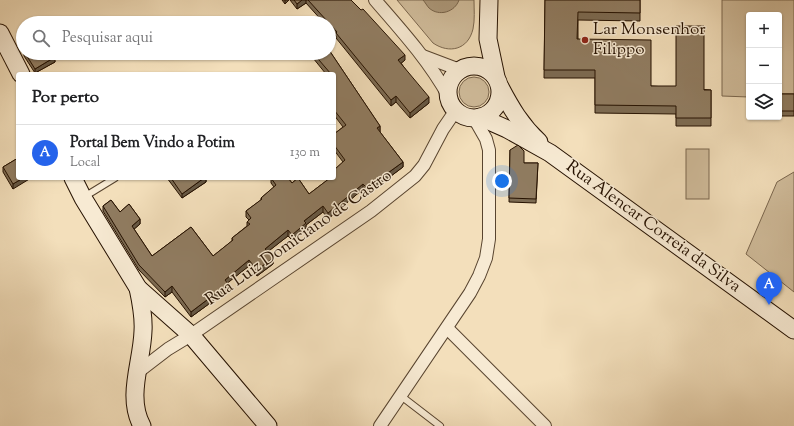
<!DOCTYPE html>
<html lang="pt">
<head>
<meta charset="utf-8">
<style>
  :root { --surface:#fff; --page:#f6f6f6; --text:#202124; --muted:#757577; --line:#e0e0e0; --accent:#2563eb }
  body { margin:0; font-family:"Sorts Mill Goudy",serif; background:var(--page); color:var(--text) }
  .controls { position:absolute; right:12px; top:12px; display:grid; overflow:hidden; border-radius:4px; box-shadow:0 1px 3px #0004 }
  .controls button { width:36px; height:36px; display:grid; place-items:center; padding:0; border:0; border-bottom:1px solid var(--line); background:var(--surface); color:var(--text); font:20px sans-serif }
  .you { position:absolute; left:502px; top:181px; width:14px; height:14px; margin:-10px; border:3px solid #fff; border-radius:50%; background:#1a73e8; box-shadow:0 0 0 6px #1a73e833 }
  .badge { display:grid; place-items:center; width:26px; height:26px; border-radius:50%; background:var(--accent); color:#fff; font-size:13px; font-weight:700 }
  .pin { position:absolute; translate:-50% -33px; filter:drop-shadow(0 1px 2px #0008) }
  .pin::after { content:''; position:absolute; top:21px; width:14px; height:12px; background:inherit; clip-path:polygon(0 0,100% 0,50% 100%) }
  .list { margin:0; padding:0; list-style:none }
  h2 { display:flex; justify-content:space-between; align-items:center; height:52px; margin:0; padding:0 16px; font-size:17px }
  h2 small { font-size:13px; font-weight:400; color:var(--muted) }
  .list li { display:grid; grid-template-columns:26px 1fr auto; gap:12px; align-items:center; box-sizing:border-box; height:56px; padding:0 16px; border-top:1px solid var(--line) }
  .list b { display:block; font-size:15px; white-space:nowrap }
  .list p { margin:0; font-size:13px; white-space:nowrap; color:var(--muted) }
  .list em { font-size:13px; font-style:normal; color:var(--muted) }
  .icon { flex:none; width:22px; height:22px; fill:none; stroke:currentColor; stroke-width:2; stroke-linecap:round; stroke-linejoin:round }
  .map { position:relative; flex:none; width:794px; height:426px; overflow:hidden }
  .search { position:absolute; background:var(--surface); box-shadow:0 1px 3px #0004; left:16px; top:16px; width:320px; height:44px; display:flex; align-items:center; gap:10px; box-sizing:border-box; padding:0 14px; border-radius:22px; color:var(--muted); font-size:15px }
  .panel { position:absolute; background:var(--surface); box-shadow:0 1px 3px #0004; left:16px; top:72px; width:320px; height:108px; border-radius:4px }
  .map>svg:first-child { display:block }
  .green { fill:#d0bc9b; stroke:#7a664e }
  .water { fill:#ad997b; stroke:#77634a }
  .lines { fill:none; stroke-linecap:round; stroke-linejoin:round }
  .lane-casing { stroke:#58442f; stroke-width:8 }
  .street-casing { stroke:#58442f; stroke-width:14 }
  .secondary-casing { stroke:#251100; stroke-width:19 }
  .lane { stroke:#f7ead3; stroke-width:6 }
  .street { stroke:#f7ead3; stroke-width:12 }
  .secondary { stroke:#f7ead3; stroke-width:17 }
  .wall { fill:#7c6b53; stroke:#251100 }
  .shaded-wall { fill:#655744; stroke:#251100 }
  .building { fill:#907c61; stroke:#251100 }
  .poi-dot { fill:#8f2418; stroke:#f7ead3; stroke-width:1.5 }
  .labels { text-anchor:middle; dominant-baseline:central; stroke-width:3; stroke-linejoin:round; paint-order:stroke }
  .poi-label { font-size:17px; fill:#251100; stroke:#f7ead3; text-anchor:start }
  .street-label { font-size:17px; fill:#251100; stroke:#f7ead3 }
</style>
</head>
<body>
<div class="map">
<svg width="794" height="426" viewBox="0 0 794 426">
  <rect width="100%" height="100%" fill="#f3dfbb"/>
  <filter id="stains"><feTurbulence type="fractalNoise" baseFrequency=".005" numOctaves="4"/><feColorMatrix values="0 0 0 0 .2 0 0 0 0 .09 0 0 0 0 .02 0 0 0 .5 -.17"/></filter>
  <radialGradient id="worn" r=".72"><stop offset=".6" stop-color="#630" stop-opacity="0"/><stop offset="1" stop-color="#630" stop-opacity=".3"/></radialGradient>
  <g class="green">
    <path d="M397,0h77c0,9 1,20 -1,29 -5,21 -24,25 -40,14z"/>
    <path d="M722,0h72v97h-15v-82h-30v82l-27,-1z"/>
    <circle cx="474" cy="92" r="15"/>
    <rect x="686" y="149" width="23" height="50"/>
    <path d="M794,172v120l-48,-38 31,-72z"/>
  </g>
  <path class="water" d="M423,0h36c-4,12 -20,17 -30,8 -2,-2 -4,-6 -6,-8z"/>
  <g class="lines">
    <defs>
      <g id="lane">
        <path d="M84,197l31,-19"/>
        <path d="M401,396l39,30"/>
      </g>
      <g id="street">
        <path d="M375,0c27,31 54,61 74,97"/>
        <path d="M423,56l37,14"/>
        <path d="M447,328l98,98"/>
        <path d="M138,372l30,-23 23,-14 180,-124 44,-35 9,-11 19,-36 13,-19"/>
        <path d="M380,426l90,-133 9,-17 7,-18 3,-19v-89l-3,-11 -12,-21"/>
      </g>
      <g id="secondary">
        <path d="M489,0l-1,39 8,38"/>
        <path d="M0,33l21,41"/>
        <circle cx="474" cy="92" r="26"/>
        <path d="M500,87c11,21 21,38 39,55"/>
        <path d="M480,117l27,12 43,24 244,177"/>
        <path d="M73,178l10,20 55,90 53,47 77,91"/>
        <path d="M138,288c3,14 6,29 5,43 -1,32 -17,65 -1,95"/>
      </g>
    </defs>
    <use href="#lane" class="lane-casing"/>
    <use href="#street" class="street-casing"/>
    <use href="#secondary" class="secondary-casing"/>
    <use href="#lane" class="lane"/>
    <use href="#street" class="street"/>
    <use href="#secondary" class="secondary"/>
  </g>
  <g class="wall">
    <path d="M282,0h7l-4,4z"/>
    <path d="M290,0h61l54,60 -4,3 28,40 -19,15 -14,-16 -5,4 -55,-68v-2l-7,-8v-5h-5l-18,-20 -9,6z"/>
    <path d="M545,0h95v21l-62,-1v19l73,47 60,4v36h-35v-12l-81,-1v-35h-51z"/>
    <path d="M329,50l51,76v6l23,30v5l-36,27 -4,-5 -35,30 -5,-7 -17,13v3l-14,12 -4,-4 -21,16 6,6v6l-16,12 -8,-10 -22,17 1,1v6l-37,27 -19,-25 -7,5 -26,-27 -36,-59v-5l8,-6 9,12 9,-8 11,15v5l-6,5 18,27 39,-29 22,29 19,-15v-3l15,-12v-4l2,-2 -3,-3v-6l15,-11v-2l13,-11 -3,-4v-5h17l4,5 6,-5 11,16 21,-16h4v-8l9,-8 -9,-12v-16l9,-7 -9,-12v-41h-8l-13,-16v-5h16z"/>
    <path d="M24,53h29l2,9 -20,11 -11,-17z"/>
    <rect x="779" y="94" width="15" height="22"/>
    <path d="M510,150l14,13h14l-2,40 -27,-1z"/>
    <path d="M18,158l-5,31 -10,-17v-5z"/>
    <path d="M167,178h39v4l-24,16z"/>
  </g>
  <g class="shaded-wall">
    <path d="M285,0h4l-4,4z"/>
    <path d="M302,0h4v3l-9,6v-5z"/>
    <path d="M405,55v5l-7,6v-6z"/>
    <path d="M55,57v5l-20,11v-4z"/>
    <path d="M396,96v6l-5,4v-6z"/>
    <path d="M429,97v6l-19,15v-5z"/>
    <path d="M380,126v6l-3,2v-6z"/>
    <path d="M403,162v5l-36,27v-6z"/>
    <path d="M23,178h8l-18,11v-5z"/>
    <path d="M204,178h2v4l-24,16v-4z"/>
    <path d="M363,184v5l-35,30v-6z"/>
    <path d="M323,206v6l-17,13v3l-14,12v-5l12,-14z"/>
    <path d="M140,219v5l-8,7v-5z"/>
    <path d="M288,230v6l-23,18v-5z"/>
    <path d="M273,258v6l-16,12v-6z"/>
    <path d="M249,260v6l-24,19v-5z"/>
    <path d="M228,284v6l-37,27v-5z"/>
    <path d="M172,286v6l-7,5v-5z"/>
  </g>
  <g class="building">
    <path d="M294,0h8l-5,4z"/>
    <path d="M308,0h43l10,10 2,-1 42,46 -7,5 31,37 -19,16 -14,-17 -5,4 -55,-67 1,-1z"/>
    <path d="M545,0h95v13l-62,-1 -1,27 74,1v46h25v-60h28v64h7v28h-35v-12l-81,-1v-35h-51z"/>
    <path d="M329,50l51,76 -3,2 26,34 -36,26 -4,-4 -35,29 -5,-7 -19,15 2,2 -14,12 -4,-5 -23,19 8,9 -16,12 -8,-10 -24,20 3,4 -37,28 -19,-26 -7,6 -26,-27 -36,-59 8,-6 9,12 9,-8 11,15 -8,7 20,30 39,-29 22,29 20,-16 -1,-2 18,-14 -3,-2 4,-4 -5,-7 16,-12 -1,-1 15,-13 -5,-7h17l4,5 6,-5 11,16 21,-16h4v-8l11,-10 -11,-15v-11l12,-9 -12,-15v-31h1l-1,-5h-3l-18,-21h16z"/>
    <path d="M25,53h28l2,4 -20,12z"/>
    <rect x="779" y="94" width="15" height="17"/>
    <path d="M518,145l6,6v12h14l-2,36 -27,-1 1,-48z"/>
    <path d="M18,158v20h5l-10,6 -10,-17z"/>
    <path d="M171,178h33l-22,16z"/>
  </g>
  <circle class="poi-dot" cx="585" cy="40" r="4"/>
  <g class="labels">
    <g class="poi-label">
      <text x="593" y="30">Lar Monsenhor<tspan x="593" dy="20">Filippo</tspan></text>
    </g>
    <g class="street-label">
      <text transform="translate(653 227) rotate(36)">Rua Alencar Correia da Silva</text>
      <text transform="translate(299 238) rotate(-35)">Rua Luiz Domiciano de Castro</text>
    </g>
  </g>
  <rect width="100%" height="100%" filter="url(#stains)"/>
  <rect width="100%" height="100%" fill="url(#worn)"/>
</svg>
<div class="controls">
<button>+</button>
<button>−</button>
<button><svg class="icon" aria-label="layers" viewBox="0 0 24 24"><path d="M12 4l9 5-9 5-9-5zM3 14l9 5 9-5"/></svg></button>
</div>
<div class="you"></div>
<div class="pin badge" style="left:769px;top:305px">A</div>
<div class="search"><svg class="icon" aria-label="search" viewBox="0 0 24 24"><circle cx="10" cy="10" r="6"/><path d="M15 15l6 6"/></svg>Pesquisar aqui</div>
<section class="panel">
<h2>Por perto<small></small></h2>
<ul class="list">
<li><span class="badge">A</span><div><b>Portal Bem Vindo a Potim</b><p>Local</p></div><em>130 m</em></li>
</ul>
</section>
</div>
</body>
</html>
